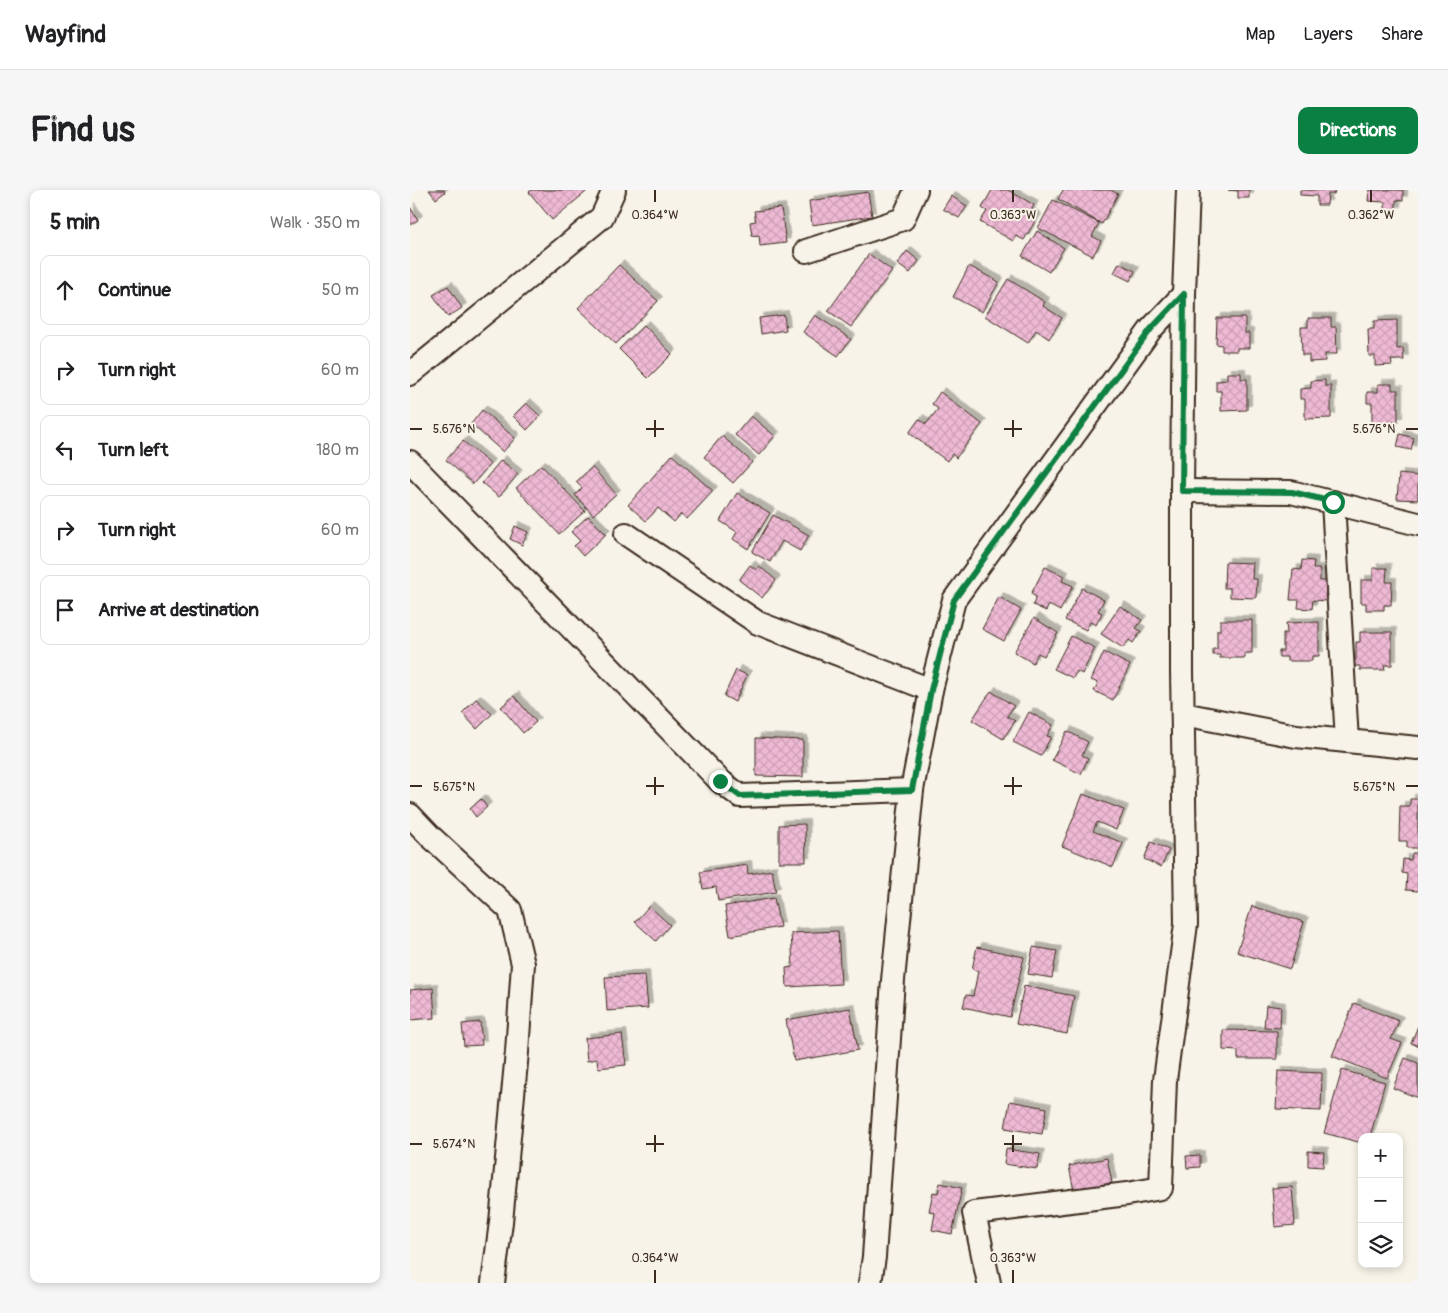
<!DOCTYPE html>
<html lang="en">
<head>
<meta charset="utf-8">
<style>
  :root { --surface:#fff; --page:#f6f6f6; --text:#202124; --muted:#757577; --line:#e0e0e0; --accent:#0b8043 }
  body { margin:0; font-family:Pangolin,sans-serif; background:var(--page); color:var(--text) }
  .controls { position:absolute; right:15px; bottom:15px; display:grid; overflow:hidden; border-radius:10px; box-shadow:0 2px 8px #0003 }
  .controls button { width:45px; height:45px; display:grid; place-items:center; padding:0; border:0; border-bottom:1px solid var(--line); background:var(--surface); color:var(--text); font:25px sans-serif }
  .stop { position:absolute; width:15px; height:15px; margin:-11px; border:4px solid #0b8043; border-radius:50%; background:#fff }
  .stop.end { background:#0b8043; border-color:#fff; box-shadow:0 1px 5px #0008 }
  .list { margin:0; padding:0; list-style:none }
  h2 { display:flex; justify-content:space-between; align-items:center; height:65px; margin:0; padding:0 20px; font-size:21px }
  h2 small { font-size:16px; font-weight:400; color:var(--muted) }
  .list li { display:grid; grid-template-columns:32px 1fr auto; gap:15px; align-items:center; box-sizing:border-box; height:70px; margin:0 10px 10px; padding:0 10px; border:1px solid var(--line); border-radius:10px }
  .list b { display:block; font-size:19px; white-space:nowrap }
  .list em { font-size:16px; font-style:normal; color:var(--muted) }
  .icon { flex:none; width:28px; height:28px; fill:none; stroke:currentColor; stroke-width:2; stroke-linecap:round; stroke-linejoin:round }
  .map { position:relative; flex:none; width:1008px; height:1093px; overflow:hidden; border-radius:10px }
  header { display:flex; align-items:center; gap:30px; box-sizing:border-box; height:70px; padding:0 25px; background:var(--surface); border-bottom:1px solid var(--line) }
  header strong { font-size:24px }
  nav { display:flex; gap:28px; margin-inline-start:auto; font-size:18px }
  .intro { display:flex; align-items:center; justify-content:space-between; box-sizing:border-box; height:120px; padding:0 30px }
  h1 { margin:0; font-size:35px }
  .button { padding:12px 22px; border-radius:10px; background:var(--accent); color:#fff; font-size:18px; font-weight:700 }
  main { display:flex; gap:30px; padding:0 30px }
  aside { flex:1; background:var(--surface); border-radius:10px; box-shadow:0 2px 8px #0003 }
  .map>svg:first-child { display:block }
  .building { fill:url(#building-cross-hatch); stroke:#3b2a1e; filter:url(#shadow) }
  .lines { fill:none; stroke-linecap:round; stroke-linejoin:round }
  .street-casing { stroke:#3b2a1e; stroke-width:26 }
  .street { stroke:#f7f3e8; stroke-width:22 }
  .route { stroke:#0b8043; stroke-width:6 }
  .ticks { fill:none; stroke:#3b2a1e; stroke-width:2 }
  .ticks-label { font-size:12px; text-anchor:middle; fill:#3b2a1e; stroke:#f7f3e8; stroke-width:4; stroke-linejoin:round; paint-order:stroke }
</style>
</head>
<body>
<header>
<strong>Wayfind</strong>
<nav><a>Map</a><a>Layers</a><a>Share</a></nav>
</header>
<div class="intro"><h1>Find us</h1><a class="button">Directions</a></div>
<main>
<aside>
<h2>5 min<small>Walk · 350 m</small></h2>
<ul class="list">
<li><svg class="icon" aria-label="ahead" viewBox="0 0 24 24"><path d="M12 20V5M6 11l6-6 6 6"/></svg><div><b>Continue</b></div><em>50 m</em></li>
<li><svg class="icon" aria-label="right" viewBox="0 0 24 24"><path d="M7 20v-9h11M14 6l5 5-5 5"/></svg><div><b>Turn right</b></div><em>60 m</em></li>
<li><svg class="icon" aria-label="left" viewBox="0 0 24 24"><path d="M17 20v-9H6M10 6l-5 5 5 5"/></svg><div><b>Turn left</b></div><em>180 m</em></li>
<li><svg class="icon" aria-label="right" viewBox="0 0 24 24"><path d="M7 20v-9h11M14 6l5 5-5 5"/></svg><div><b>Turn right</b></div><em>60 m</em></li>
<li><svg class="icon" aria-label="arrive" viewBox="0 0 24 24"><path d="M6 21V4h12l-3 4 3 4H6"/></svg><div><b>Arrive at destination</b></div></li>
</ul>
</aside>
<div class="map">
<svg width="1008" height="1093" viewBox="0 0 1008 1093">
  <defs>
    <pattern id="building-cross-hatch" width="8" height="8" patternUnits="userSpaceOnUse" patternTransform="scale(1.25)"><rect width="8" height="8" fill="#eeb9d4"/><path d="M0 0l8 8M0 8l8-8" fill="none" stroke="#cd9fb6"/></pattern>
    <filter id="shadow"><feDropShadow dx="4.5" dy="-4.5" stdDeviation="0" flood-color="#0004"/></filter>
  </defs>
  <rect width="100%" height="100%" fill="#f7f3e8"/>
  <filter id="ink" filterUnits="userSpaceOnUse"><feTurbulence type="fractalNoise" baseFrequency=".02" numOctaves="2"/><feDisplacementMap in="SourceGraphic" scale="10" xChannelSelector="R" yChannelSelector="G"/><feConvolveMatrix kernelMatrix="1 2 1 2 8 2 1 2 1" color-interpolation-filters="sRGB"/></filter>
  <g filter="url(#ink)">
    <g class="building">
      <path d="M19,0h15l1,2 -9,7z"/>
      <path d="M121,0h53l2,2 -34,28 -23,-28z"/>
      <path d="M582,0h16l26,15 -4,8 7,5 -13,22 -8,-4 -3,5 -33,-19 7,-11 -5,-3z"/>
      <path d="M653,0h48l7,4 -16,30 -44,-25z"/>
      <path d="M818,0h21v8h-11v-7z"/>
      <path d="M890,0h35l-1,4h-6l-1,11h-10v-9l-17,-1z"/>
      <path d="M959,0h34v11l-7,-1v11h-11v-9l-17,-1z"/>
      <path d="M458,2l4,24 -60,9 -3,-24z"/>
      <path d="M541,6l16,10 -8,12 -16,-9z"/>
      <path d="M643,10l46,23 -7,13 9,5 -8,15 -55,-28z"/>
      <path d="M0,17l8,13 -8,5z"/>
      <path d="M371,18l5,35 -26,3 -1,-11 -7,1 -2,-14 6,-1 -2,-10z"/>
      <path d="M627,41l27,17 -15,24 -27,-16z"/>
      <path d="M497,61l12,10 -9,12 -13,-9z"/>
      <path d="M459,64l23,17 -41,56 -23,-16z"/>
      <path d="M709,73l16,8 -5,10 -16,-8z"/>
      <path d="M209,75l39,36 -42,43 -38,-36z"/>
      <path d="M559,76l30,16 -17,30 -29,-15z"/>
      <path d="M598,89l37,23 -2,4 19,12 -13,21 -13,-9 -8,13 -43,-27z"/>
      <path d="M38,96l14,22 -14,9 -15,-22z"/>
      <path d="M374,125l2,15 -25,4 -2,-16z"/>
      <path d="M405,125l36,24 -13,17 -35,-24z"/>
      <path d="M807,128h28v15h4v15h-12v3h-15v-6l-6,-1z"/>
      <path d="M898,128h23v9h5l1,27h-12v7l-16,1v-7h-7l-1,-28h7z"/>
      <path d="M987,130v29l6,-1 1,12h-13l1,5 -17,1v-10h-6l-1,-27h6v-8z"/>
      <path d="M234,135l28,29 -24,24 -29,-29z"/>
      <path d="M817,183h14v6h6v31l-26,1v-20h-5v-10l11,-1z"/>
      <path d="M915,190v6h6v32l-26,1v-20h-5v-10l11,-1v-7z"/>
      <path d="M968,194h14v6h6v32l-26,1v-20h-5v-11h11z"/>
      <path d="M530,202l42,32 -26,34 -4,-4 -5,7 -38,-28 10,-14 7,5 12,-15 -6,-5z"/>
      <path d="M116,213l14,13 -13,14 -14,-14z"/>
      <path d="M72,220l33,28 -12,14 -32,-28z"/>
      <path d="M341,226l24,20 -16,19 -24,-20z"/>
      <path d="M990,244l14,4 -3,12 -14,-3z"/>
      <path d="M312,246l30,26 -19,21 -29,-26z"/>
      <path d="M53,251l27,23 -17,20 -27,-24z"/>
      <path d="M262,265l41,36 -26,28 -6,-5 -7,8 -16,-14 -12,13 -18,-16z"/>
      <path d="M91,270l17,14 -19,23 -17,-14z"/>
      <path d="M131,275l44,46 -26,23 -43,-46z"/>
      <path d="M182,277l24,27 -23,21 -18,-20 7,-7 -6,-6z"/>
      <path d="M989,284l19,2v24l-21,-1z"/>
      <path d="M327,303l33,20 -22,36 -15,-10 4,-7 -17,-11z"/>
      <path d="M363,325l36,20 -9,16 -18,-10 -12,21 -18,-10z"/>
      <path d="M178,326l18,18 -23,22 -9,-10 6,-5 -9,-9z"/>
      <path d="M105,336l13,6 -6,13 -12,-6z"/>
      <path d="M892,370l12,1 -1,8h7v12h7l-2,20 -12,-1 -1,9 -14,-1 1,-8h-9l3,-31 8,1z"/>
      <path d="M815,372l28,1 -1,16h5l-1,19 -26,-1v-9h-6z"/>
      <path d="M340,375l6,5 3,-4 17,14 -14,18 -23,-18z"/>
      <path d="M635,377l19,9 -2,5 11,5 -13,25 -11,-6 -3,6 -13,-6 3,-8 -5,-3z"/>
      <path d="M963,378h14l-1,14h6l-1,23h-7v5h-18v-7h-5v-23h12z"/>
      <path d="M672,398l22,12 -6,11 4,2 -6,12 -6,-3 -4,8 -21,-10z"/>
      <path d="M589,407l22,13 -17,31 -22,-12z"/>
      <path d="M710,416l22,14 -6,8 5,3 -8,12 -4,-3 -6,8 -22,-14z"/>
      <path d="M624,428l24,15 -14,23 -6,-3 -5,10 -19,-11z"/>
      <path d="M810,430h32v33h-7v5h-25v-3h-7v-6h4v-19h3z"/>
      <path d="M909,432v34h-7v5h-25v-4h-8v-6h4v-18h4l-1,-10z"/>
      <path d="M950,442h32v33h-8l1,5h-25v-4h-8v-6h4v-18h4z"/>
      <path d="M661,446l24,12 -13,26 -5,-3 -4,7 -19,-9z"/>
      <path d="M694,462l26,13 -17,35 -19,-9 4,-8 -7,-3z"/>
      <path d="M326,480l11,5 -12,27 -11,-6z"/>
      <path d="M581,501l23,15 -7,10 8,5 -12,18 -31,-19z"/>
      <path d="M104,506l22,26 -13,11 -22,-26z"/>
      <path d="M66,509l16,15 -15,15 -15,-16z"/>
      <path d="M619,522l24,13 -6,11 4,1 -10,19 -28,-14z"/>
      <path d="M657,541l21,11 -6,13 6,3 -7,16 -29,-14z"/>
      <path d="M346,548l47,2v37l-47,-1z"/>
      <path d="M673,604l41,16 -8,20 -19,-8 -4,9 30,12 -10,24 -51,-21z"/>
      <path d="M71,609l6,8 -11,10 -6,-8z"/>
      <path d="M1000,609h8v49h-11v-7h-8l1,-35h10z"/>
      <path d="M395,634l1,38h-27v-37z"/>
      <path d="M741,652l18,8 -8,17 -17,-8z"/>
      <path d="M1002,663h6v38l-12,-1 1,-16 -5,-1 1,-14 8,1z"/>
      <path d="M337,675l1,9 24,-4 4,22 -58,9 -2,-14 -13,2 -3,-17z"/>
      <path d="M364,708l6,29 -50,9 -5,-30z"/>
      <path d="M239,716l21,19 -14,16 -21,-19z"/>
      <path d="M842,716l52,16 -14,47 -53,-17z"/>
      <path d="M428,741l3,53 -54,3 -1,-19 7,-1 -2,-34z"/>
      <path d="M567,757l47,10 -14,60 -47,-10 3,-12 7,1 5,-25 -6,-2z"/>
      <path d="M623,757l24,4 -5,27 -24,-4z"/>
      <path d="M235,785l3,33 -41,3 -2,-34z"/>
      <path d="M614,796l50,10 -7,38 -51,-10z"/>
      <path d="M23,798l2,30 -25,2v-30z"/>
      <path d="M944,813l45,18 -8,18 11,4 -15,35 -55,-22z"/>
      <path d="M856,815l15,2 -1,21 -16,-1z"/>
      <path d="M440,818l8,42 -64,11 -8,-41z"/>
      <path d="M70,832l2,23 -18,1 -2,-22z"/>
      <path d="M1008,836v20l-7,-3z"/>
      <path d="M813,840l54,1v28h-39v-8l-15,-1z"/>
      <path d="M212,844l4,31 -28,3 -1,-9 -10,2 -2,-23z"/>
      <path d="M995,868l13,5v35l-25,-10z"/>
      <path d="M932,880l43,12 -15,55h-8v6l-38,-10z"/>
      <path d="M868,881l44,2 -1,38 -45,-2z"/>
      <path d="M600,911l37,7 -5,26 -37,-6z"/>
      <path d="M596,959l34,5 -3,15 -33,-5z"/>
      <path d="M898,961l16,1 -1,15 -15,-1z"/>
      <path d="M790,965v12l-13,1 -1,-12z"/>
      <path d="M697,968l5,25 -38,8 -5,-25z"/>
      <path d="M530,993l22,5 -10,46 -20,-4 3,-17 -6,-2 4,-19 5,1z"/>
      <path d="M882,997l3,38 -20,2 -3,-39z"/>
    </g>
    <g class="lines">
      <defs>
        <g id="street">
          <path d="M396,61l97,-32 13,-29"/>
          <path d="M0,184l192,-157 12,-27"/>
          <path d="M0,272l310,319 20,15 172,-6"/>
          <path d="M772,301l109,1 127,32"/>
          <path d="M923,312l14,239"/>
          <path d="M216,344l132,89 173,67"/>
          <path d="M773,524l113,22 122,12"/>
          <path d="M0,625l20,21 80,74 13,54 -6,88 -16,170 -8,61"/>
          <path d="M460,1093l4,-26 19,-277 19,-190 19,-100 23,-90 197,-271 33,-35"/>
          <path d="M579,1093l-15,-70 153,-19 34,-6 4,-108 21,-156 -4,-253v-180l2,-197 4,-104"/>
        </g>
      </defs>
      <use href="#street" class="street-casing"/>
      <use href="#street" class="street"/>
    </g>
  </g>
  <g class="lines" filter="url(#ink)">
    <path class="route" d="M310,591l20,15 172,-6 19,-100 23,-90 197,-271 33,-35 -2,197 110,1 41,10"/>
  </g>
  <path class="ticks" d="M245,0v12M603,0v12M961,0v12M245,230v17M603,230v17M0,239h12M236,239h18M594,239h18M996,239h12M245,587v18M603,587v18M0,596h12M236,596h18M594,596h18M996,596h12M245,945v17M603,945v17M0,954h12M236,954h18M594,954h18M245,1080v13M603,1080v13"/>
  <g class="ticks-label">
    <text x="245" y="29">0.364°W</text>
    <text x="603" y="29">0.363°W</text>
    <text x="961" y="29">0.362°W</text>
    <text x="44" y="243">5.676°N</text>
    <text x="964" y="243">5.676°N</text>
    <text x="44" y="601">5.675°N</text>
    <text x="964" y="601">5.675°N</text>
    <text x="44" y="958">5.674°N</text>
    <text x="245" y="1072">0.364°W</text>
    <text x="603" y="1072">0.363°W</text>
  </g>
</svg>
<div class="controls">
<button>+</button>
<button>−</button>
<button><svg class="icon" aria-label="layers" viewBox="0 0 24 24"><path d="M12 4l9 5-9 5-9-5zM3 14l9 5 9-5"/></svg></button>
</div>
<div class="stop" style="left:923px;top:312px"></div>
<div class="stop end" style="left:310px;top:591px"></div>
</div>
</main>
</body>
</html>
